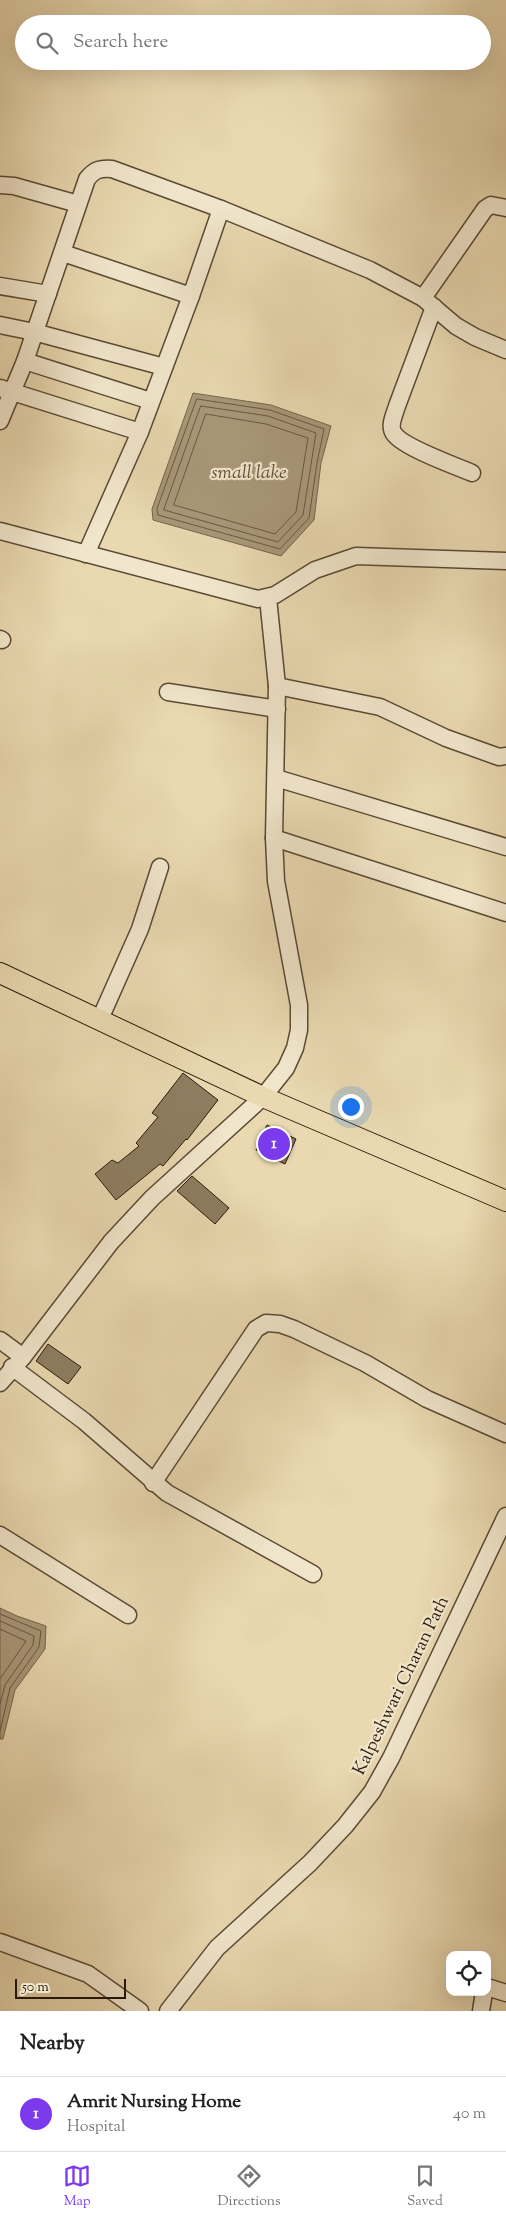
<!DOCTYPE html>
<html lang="en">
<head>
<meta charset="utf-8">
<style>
  :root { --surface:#fff; --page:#f6f6f6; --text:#222; --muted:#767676; --line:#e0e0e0; --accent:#7c3aed }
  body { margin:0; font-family:"Sorts Mill Goudy",serif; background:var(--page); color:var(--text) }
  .controls { position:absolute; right:15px; bottom:15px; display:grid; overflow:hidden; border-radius:10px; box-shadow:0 5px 20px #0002 }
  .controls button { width:45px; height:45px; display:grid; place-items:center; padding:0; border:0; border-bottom:1px solid var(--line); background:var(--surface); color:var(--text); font:25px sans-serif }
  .scale { position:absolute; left:15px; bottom:12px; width:111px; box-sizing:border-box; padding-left:5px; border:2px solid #2b1a0b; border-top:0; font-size:14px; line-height:18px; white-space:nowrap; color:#2b1a0b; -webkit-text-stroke:4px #f1e6cc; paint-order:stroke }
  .you { position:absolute; left:350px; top:1106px; width:18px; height:18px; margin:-12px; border:4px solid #fff; border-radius:50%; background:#1a73e8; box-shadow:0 0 0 8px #1a73e833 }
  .badge { display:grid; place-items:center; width:32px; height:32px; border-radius:50%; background:var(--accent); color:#fff; font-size:16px; font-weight:700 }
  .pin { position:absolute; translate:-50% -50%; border:2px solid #fff; box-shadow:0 1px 5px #0006 }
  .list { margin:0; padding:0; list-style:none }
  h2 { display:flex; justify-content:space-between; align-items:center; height:65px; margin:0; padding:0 20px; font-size:21px }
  h2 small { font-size:16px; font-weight:400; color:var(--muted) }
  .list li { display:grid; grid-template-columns:32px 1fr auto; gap:15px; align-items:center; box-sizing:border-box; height:75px; padding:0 20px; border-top:1px solid var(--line) }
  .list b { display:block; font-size:19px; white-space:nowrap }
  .list p { margin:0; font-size:16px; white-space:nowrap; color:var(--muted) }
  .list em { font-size:16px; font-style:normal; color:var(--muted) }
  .icon { flex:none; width:28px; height:28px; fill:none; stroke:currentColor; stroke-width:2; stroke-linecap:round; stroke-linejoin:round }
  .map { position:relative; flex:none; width:506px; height:2011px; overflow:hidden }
  .search { position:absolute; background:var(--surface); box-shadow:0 5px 20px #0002; left:15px; right:15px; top:15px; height:55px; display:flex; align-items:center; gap:12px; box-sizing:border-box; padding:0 18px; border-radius:28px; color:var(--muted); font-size:19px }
  .sheet { height:140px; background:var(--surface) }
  nav { display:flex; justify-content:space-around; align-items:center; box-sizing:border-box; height:70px; border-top:1px solid var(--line); background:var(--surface); font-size:14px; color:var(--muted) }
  nav a { display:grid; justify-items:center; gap:2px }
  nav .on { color:var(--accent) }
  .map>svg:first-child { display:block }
  .water { fill:#a89778; stroke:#76654c }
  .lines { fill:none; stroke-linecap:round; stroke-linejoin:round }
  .shore { stroke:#6a5842; stroke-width:1 }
  .building { fill:#8e7d61; stroke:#2b1a0b }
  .minor-casing { stroke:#5a4a34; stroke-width:19 }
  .major-casing { stroke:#2b1a0b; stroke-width:22 }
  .minor { stroke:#f1e6cc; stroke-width:16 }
  .major { stroke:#e9d8b0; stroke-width:20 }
  .labels { text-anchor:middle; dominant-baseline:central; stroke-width:4.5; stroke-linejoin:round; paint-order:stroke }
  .street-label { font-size:18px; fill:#2b1a0b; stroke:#f1e6cc }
  .water-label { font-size:19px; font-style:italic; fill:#5d4c37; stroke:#f1e6cc }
</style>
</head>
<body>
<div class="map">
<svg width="506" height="2011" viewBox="0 0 506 2011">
  <rect width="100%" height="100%" fill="#e9d8b0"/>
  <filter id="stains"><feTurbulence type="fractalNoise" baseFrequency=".004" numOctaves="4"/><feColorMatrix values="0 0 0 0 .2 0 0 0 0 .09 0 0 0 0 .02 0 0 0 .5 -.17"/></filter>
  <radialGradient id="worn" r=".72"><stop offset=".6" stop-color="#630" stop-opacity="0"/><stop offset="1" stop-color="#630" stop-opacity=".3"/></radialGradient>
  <g class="water">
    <path d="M193,393l78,12 60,21 -10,37 -7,57 -33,36 -128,-36 -1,-11z"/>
    <path d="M0,1608l17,8 29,10 -1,23 -30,41 -12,49h-3z"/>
  </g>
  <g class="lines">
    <g class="shore">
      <path d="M197,399l73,11 54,19 -7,34 -8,55 -29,31 -122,-34 -1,-6z"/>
      <path d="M201,406l67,10 48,17 -13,82 -25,27 -114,-32z"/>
      <path d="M206,414l60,10 42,14 -12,74 -21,22 -101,-29z"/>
      <path d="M0,1614l41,17 -2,16 -29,41 -10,43"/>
      <path d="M0,1621l34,15 -1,9 -28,40 -5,19"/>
      <path d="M0,1629l26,12 -26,38"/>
    </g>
  </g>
  <g class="building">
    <path d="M183,1073l35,27 -31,40 -1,-1 -23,27 -3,-2 -44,36 -21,-26 17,-14 6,3 21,-17 -3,-3 22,-26 -6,-4z"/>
    <path d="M267,1125l29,14 -11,25 -29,-14z"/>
    <path d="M192,1176l37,32 -14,16 -38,-33z"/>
    <path d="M48,1344l33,23 -13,17 -32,-23z"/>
  </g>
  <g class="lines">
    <defs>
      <g id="minor">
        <path d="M0,185l14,1 64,18"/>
        <path d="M63,253l128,43"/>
        <path d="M0,286l48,8"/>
        <path d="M423,298l62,-89 6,-4 15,3"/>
        <path d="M434,307l-37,99c-2,7 -8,19 -4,26 6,14 63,34 79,41"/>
        <path d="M0,325l34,7 130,35"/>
        <path d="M25,361l126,40"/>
        <path d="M0,388l140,44"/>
        <path d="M0,421l25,-60 62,-182c8,-10 14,-11 25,-10l109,40 149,61 53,28 33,28 19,11 31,13"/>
        <path d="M0,531l258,68 17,-4 40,-25 41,-14 150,5"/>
        <path d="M86,554l54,-122 51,-136 30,-87"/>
        <path d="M0,639l2,1"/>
        <path d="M277,686l103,21 66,31 53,19 7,-1"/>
        <path d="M168,692l109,17"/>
        <path d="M276,778l230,69"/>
        <path d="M274,838l232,75"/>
        <path d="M100,1019l40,-90 20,-62"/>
        <path d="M0,1340l23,17"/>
        <path d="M12,1367l72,54 83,72 146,81"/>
        <path d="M0,1383l23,-26 88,-115 41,-44 111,-101 23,-29 9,-20 4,-18v-25l-23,-124 -2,-43 3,-152 -9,-88"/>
        <path d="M153,1483l103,-154 10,-6 14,1 14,5 71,34 62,36 79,35"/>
        <path d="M0,1535l128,80"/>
        <path d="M0,1942l88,32 52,37"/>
        <path d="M487,1987l19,6"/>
        <path d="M168,2011l49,-63 93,-85 35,-37 27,-34 19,-34 115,-242"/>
        <path d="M481,2011l3,-19"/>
      </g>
      <path id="major" d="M0,973l263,124 243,104"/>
    </defs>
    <use href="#minor" class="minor-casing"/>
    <use href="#major" class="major-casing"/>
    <use href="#minor" class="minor"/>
    <use href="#major" class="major"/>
  </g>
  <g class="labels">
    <g class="street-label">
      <text transform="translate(402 1686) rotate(-64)">Kalpeshwari Charan Path</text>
    </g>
    <g class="water-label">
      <text x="249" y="473">small lake</text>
    </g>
  </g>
  <rect width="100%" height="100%" filter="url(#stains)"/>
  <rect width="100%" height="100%" fill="url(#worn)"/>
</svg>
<div class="controls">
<button><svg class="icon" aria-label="locate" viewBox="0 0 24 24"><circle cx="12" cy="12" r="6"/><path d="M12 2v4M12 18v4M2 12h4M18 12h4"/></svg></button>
</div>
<div class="scale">50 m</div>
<div class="you"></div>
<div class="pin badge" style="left:274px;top:1144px">1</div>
<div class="search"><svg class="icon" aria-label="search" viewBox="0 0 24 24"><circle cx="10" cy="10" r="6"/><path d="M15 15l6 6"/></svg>Search here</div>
</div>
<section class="sheet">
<h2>Nearby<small></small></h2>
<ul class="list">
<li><span class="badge">1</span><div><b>Amrit Nursing Home</b><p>Hospital</p></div><em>40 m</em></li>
</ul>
</section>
<nav>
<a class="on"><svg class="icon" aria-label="map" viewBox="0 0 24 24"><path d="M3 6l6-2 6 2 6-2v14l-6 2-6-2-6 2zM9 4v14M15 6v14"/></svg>Map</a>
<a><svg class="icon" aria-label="directions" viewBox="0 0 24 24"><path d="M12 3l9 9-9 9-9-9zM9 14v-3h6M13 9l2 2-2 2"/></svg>Directions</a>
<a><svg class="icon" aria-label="saved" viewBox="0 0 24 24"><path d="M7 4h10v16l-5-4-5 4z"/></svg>Saved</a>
</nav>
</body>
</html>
